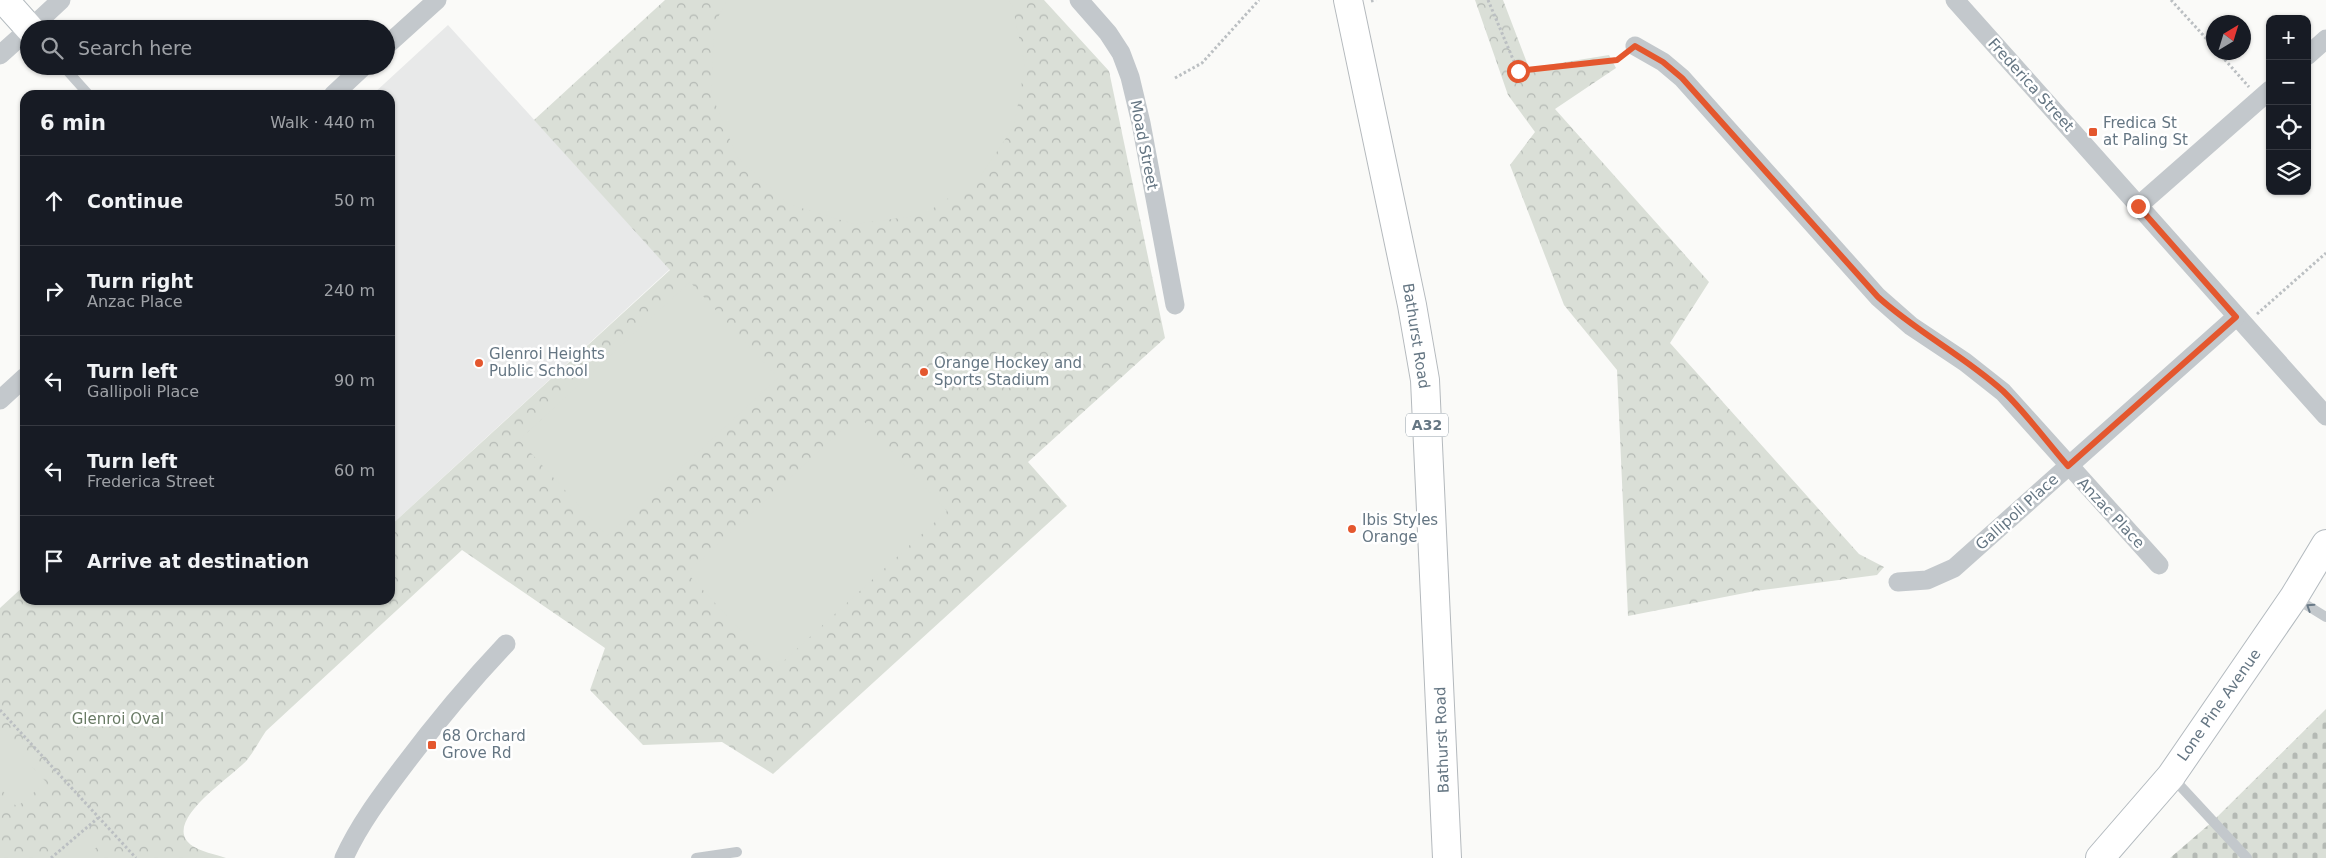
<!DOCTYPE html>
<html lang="en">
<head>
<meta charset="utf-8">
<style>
  :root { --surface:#171b24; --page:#20242c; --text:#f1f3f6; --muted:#9ea1a6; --line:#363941 }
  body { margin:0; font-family:"DejaVu Sans",sans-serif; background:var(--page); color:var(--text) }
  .controls { position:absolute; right:15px; top:15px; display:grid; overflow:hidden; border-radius:10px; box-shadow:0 1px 4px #0004 }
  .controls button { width:45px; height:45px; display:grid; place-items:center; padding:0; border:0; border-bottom:1px solid var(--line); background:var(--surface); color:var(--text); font:25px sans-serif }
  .compass { position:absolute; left:2206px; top:15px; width:45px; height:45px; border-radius:50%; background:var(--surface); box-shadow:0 1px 4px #0004; rotate:38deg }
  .stop { position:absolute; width:15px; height:15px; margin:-11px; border:4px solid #e4572e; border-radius:50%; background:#fff }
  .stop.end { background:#e4572e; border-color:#fff; box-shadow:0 1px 5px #0008 }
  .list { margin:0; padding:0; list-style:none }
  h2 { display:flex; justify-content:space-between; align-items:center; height:65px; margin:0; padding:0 20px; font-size:21px }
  h2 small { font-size:16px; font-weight:400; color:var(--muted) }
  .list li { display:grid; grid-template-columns:32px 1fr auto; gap:15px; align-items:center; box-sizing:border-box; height:90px; padding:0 20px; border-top:1px solid var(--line) }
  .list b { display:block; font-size:19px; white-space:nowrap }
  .list p { margin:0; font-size:16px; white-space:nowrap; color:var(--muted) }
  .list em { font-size:16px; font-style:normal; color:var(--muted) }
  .icon { flex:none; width:28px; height:28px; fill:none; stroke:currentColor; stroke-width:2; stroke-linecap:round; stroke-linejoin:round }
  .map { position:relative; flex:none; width:2326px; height:858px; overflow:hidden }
  .search { position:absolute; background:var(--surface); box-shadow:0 1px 4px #0004; left:20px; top:20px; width:375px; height:55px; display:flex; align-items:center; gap:12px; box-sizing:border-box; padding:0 18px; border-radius:28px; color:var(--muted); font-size:19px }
  .panel { position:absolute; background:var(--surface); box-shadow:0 1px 4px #0004; left:20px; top:90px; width:375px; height:515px; border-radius:15px }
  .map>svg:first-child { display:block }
  .built { fill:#e8e9e9 }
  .cemetery { fill:url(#cemetery-stones) }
  .park { fill:url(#park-crowns) }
  .pitch { fill:#dadfd7 }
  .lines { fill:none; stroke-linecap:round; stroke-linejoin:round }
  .secondary-casing { stroke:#b3babf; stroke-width:30 }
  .highway-casing { stroke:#b4b9bd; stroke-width:30 }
  .path { stroke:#bbbfc2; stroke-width:3; stroke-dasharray:2.5 2.5; stroke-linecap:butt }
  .lane { stroke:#c3c8cc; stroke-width:10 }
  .street { stroke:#c3c8cc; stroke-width:19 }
  .secondary { stroke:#fff; stroke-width:28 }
  .highway { stroke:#fff; stroke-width:28 }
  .oneway { stroke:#6a7a87 }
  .route { stroke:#e4572e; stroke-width:6 }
  .poi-dot { fill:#e4572e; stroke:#fff; stroke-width:2 }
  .labels { text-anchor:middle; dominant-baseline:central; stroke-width:5; stroke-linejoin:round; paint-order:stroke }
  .shield { fill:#fff; stroke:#939fa8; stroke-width:1 }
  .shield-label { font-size:14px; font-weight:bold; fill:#657683 }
  .street-label { font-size:15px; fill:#657683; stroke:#fff }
  .poi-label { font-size:15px; fill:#657683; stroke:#fff; text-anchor:start }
  .park-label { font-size:15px; fill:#687a64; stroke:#fff }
</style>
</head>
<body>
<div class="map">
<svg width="2326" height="858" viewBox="0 0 2326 858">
  <defs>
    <pattern id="cemetery-stones" width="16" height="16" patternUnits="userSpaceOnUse" patternTransform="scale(1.25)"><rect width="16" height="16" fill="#dadfd7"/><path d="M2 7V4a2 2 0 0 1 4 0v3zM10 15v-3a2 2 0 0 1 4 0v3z" fill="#b4b9b4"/></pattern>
    <pattern id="park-crowns" width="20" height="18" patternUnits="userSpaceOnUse" patternTransform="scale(1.25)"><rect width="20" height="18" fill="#dadfd7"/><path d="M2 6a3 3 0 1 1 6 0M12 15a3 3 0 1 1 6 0" fill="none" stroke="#b4b9b4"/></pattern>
  </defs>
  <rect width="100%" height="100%" fill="#fafaf8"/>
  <path class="built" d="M448,25l222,244 -280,257v-431h-18z"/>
  <path class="cemetery" d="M2326,709v149h-156l43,-37z"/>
  <g class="park">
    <path d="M665,0h379l65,71 56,267 -137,124 39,44 -294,268 -51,-32 -79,3 -53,-55 15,-42 -143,-98 -196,181c-6,9 -12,20 -19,29 -14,16 -79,57 -60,81 8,10 28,13 39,17h-226v-250l25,-23v15h365v-74l280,-256 -136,-150z"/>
    <path d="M1475,0h28l26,68 80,-13 7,13 -61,41 154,173 -39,61 189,211 25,13 -7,8 -122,16 -127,25 -11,-246 -53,-65 -54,-140 25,-33 -27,-37z"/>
  </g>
  <g class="pitch">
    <path d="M727,0h281l4,5 13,60 -11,61 -34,51 -57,38 -69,9 -66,-20 -51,-47 -26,-64 3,-68z"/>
    <path d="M690,282l88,96 -171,158 -88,-96z"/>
    <path d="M858,415l89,96 -171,157 -89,-95z"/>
    <path d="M0,730l46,52 -29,25 -17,-19z"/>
    <path d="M83,830l14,17 -13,11h-33z"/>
  </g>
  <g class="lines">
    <defs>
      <g id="secondary">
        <path d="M4,0l26,29"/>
        <path d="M2100,858l71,-82 123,-179 32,-53"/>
      </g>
      <path id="highway" d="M1348,0l64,305 13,75 22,478"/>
    </defs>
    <use href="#secondary" class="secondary-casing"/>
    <use href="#highway" class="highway-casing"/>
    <g class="path">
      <path d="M1488,0l30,71 99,-11 4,-4"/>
      <path d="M2171,0l43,47"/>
      <path d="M1371,1l5,-1"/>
      <path d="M2218,52l31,35"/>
      <path d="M1175,78l27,-15 57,-63"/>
      <path d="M2257,314l69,-61"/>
      <path d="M0,710l136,148"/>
      <path d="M51,858l47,-40"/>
    </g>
    <g class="lane">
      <path d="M63,66l26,29"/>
      <path d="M2295,598l31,19"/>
      <path d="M2171,776l76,82"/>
      <path d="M696,858l41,-6"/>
    </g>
    <g class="street">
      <path d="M1079,0l29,33 13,20 9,24 11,46 34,182"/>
      <path d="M1955,0l371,416"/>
      <path d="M30,29l31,-29"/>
      <path d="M386,46l51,-46"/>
      <path d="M1635,46l28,16 19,16 196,219 33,29 54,36 38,30 156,173"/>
      <path d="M0,55l29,-26"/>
      <path d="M2307,56l19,-17"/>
      <path d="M333,95l31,-29"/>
      <path d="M2138,206l132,-116"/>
      <path d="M0,400l25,-23"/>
      <path d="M1898,582l29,-2 27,-12 282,-251"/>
      <path d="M344,858c15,-33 36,-61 58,-90 33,-44 67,-85 104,-124"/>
    </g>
    <use href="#secondary" class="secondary"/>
    <use href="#highway" class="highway"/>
  </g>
  <defs><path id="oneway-chevron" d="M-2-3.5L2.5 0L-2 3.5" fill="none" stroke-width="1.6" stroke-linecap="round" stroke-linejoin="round" transform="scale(1.25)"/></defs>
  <use class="oneway" href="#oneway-chevron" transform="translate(2310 607) rotate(-147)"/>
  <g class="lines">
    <path class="route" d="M1518,71l99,-11 18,-14 28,16 19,16 196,219c39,35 86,59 125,94 23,22 44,51 65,75l168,-149 -98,-111"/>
  </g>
  <g class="poi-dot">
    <rect x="2088" y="127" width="10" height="10" rx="2.5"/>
    <circle cx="479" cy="363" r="5"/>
    <circle cx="924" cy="372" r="5"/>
    <circle cx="1352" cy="529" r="5"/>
    <rect x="427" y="740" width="10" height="10" rx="2.5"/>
  </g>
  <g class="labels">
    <rect class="shield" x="1406" y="413.5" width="42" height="23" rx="4"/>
    <g class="shield-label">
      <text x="1427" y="425">A32</text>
    </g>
    <g class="street-label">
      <text transform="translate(2031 85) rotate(48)">Frederica Street</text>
      <text transform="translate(1144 145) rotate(79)">Moad Street</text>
      <text transform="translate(1416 336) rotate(81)">Bathurst Road</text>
      <text transform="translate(2017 512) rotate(-42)">Gallipoli Place</text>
      <text transform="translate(2111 513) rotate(47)">Anzac Place</text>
      <text transform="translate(2219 705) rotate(-55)">Lone Pine Avenue</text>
      <text transform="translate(1442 740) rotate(-92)">Bathurst Road</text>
    </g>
    <g class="poi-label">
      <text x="2103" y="123">Fredica St<tspan x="2103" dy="17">at Paling St</tspan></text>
      <text x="489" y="354">Glenroi Heights<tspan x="489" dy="17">Public School</tspan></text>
      <text x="934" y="363">Orange Hockey and<tspan x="934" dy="17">Sports Stadium</tspan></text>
      <text x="1362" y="520">Ibis Styles<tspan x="1362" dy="17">Orange</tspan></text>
      <text x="442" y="736">68 Orchard<tspan x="442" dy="17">Grove Rd</tspan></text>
    </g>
    <g class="park-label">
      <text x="118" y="719">Glenroi Oval</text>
    </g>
  </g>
</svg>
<div class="controls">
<button>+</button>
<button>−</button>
<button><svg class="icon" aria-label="locate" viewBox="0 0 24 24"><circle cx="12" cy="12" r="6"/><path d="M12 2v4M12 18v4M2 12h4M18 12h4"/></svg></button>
<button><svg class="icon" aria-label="layers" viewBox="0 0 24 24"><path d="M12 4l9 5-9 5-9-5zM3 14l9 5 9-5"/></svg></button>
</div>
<svg class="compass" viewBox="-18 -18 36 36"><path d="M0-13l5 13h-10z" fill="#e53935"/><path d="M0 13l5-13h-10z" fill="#9ea1a6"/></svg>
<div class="stop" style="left:1518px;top:71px"></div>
<div class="stop end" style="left:2138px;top:206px"></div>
<div class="search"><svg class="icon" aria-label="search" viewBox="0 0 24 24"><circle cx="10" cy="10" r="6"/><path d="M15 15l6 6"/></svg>Search here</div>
<section class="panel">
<h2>6 min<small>Walk · 440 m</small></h2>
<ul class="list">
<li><svg class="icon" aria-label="ahead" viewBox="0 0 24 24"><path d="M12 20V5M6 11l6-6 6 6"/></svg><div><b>Continue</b></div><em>50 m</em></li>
<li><svg class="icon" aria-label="right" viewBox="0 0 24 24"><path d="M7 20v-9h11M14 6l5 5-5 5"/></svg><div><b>Turn right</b><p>Anzac Place</p></div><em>240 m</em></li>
<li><svg class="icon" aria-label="left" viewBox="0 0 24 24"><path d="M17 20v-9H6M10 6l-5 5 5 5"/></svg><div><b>Turn left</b><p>Gallipoli Place</p></div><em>90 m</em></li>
<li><svg class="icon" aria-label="left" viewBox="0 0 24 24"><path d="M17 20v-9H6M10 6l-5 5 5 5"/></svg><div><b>Turn left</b><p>Frederica Street</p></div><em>60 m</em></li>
<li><svg class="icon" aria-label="arrive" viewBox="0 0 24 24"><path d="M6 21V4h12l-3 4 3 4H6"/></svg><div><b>Arrive at destination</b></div></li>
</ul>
</section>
</div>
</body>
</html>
